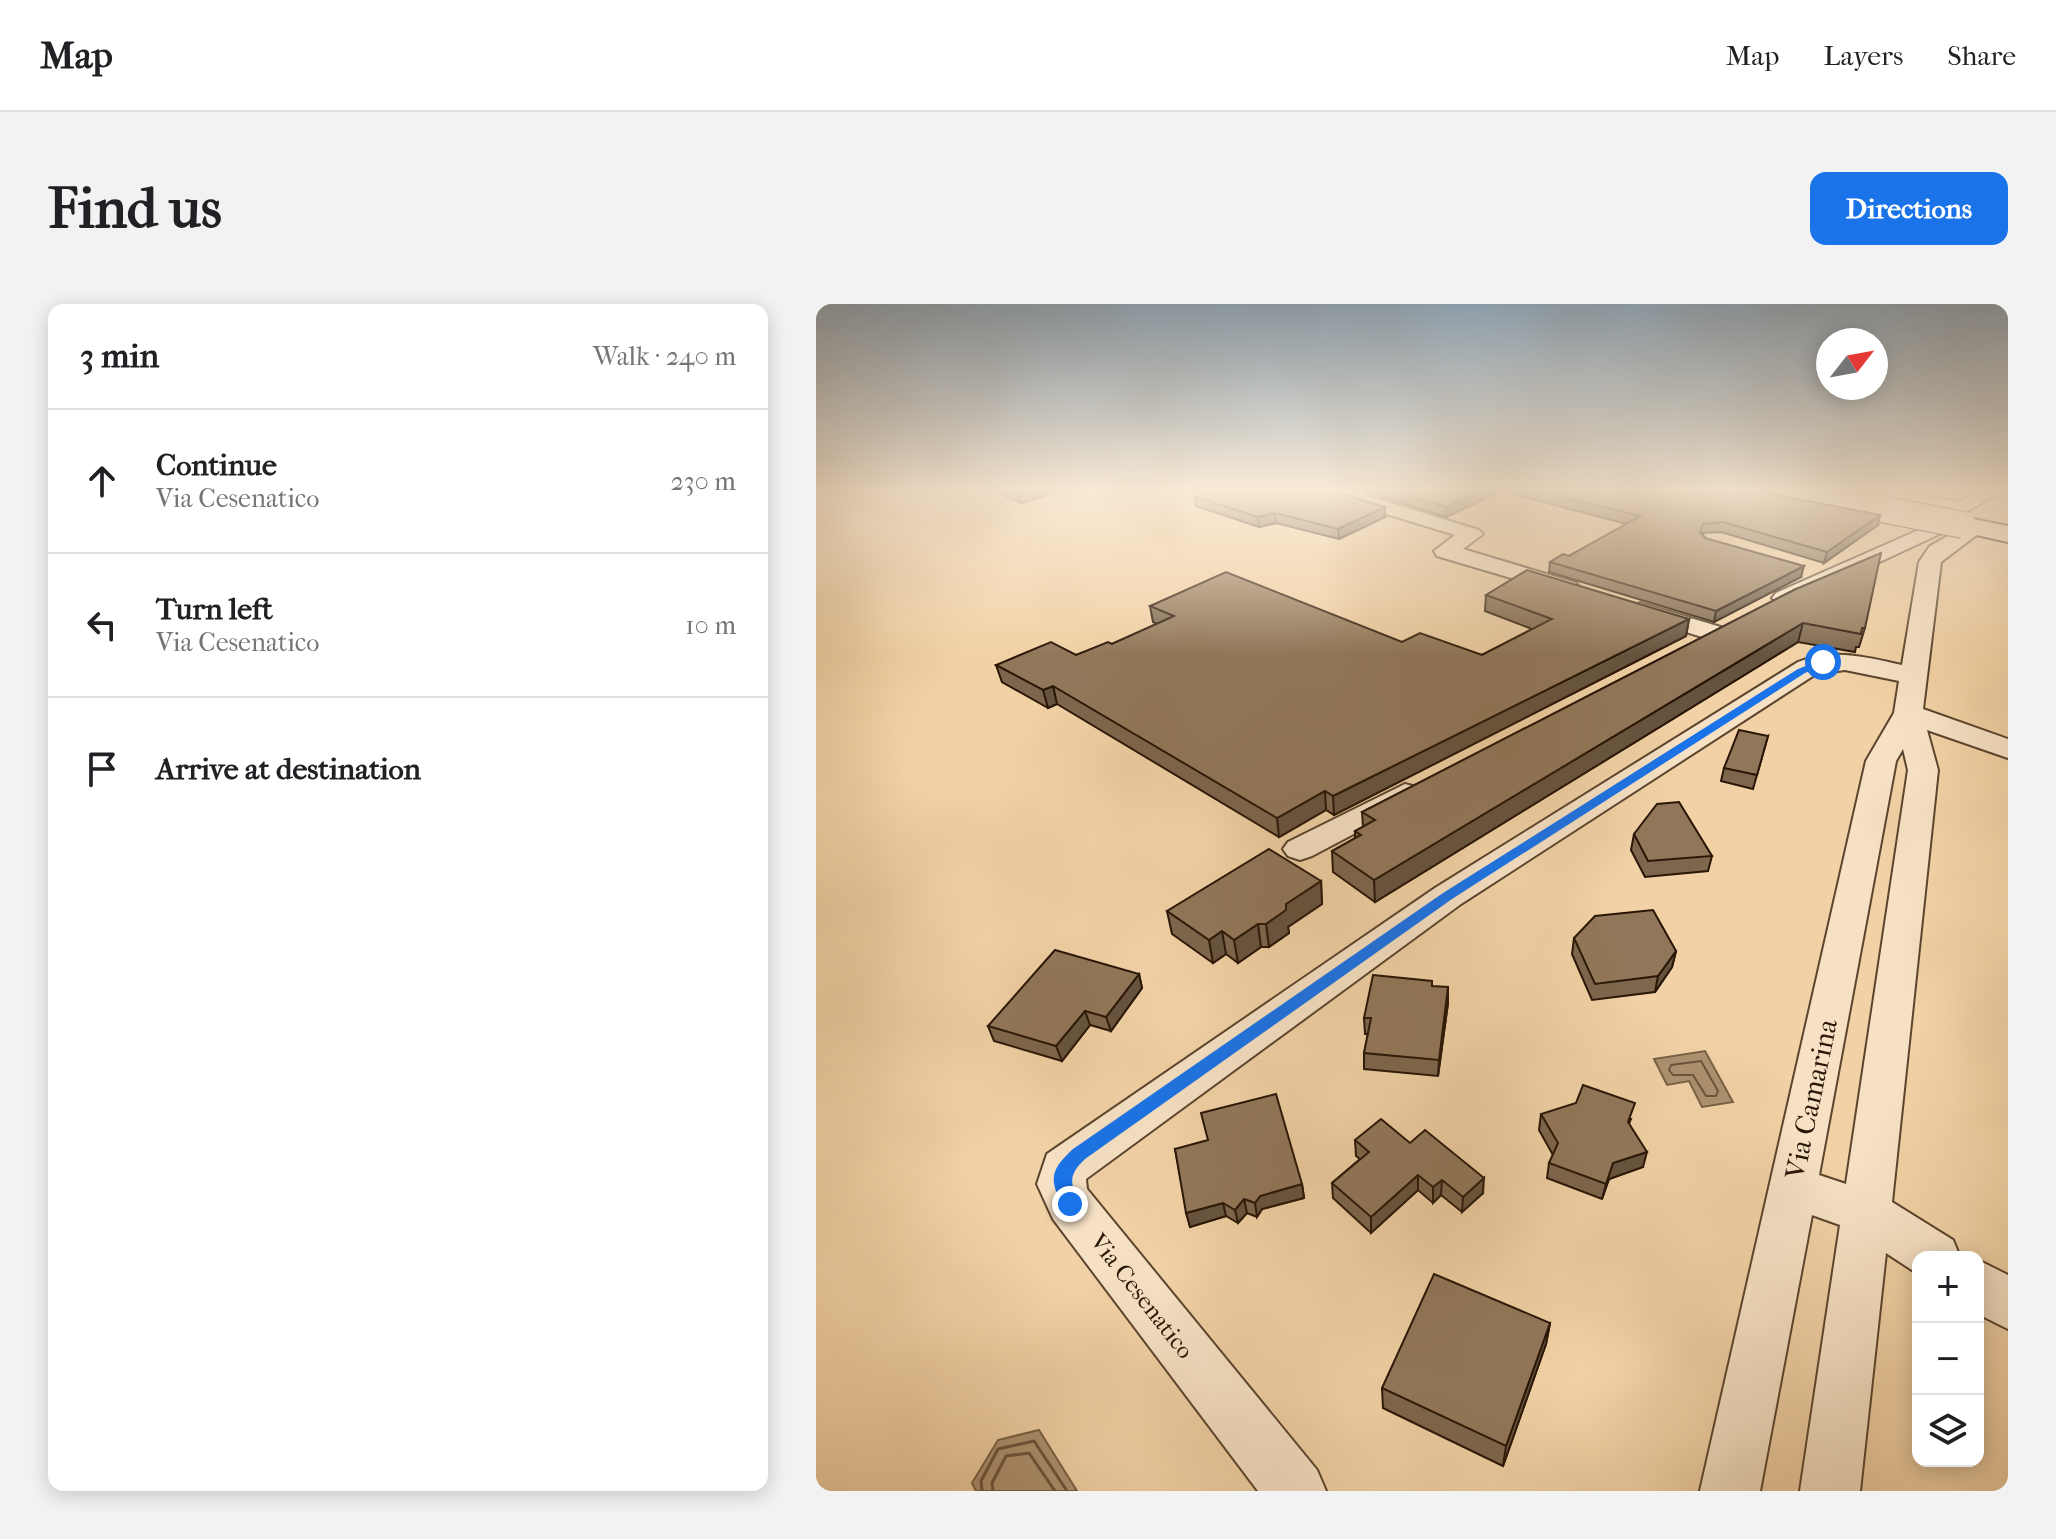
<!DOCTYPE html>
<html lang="en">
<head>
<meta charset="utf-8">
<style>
  :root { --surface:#fff; --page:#f2f2f2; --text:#202124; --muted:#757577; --line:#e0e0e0; --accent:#1a73e8 }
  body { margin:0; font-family:"IM FELL French Canon",serif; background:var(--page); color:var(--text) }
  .controls { position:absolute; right:24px; bottom:24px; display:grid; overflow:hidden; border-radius:16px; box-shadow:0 4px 20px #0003 }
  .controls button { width:72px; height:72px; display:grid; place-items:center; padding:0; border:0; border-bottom:2px solid var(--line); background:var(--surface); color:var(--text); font:40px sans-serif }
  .compass { position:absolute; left:1000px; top:24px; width:72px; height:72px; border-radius:50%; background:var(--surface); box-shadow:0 4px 20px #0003; rotate:59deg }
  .stop { position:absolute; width:24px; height:24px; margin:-18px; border:6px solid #1a73e8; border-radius:50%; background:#fff }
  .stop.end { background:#1a73e8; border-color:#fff; box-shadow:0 2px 8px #0008 }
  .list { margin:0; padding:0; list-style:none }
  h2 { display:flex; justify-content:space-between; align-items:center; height:104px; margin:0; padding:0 32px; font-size:34px }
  h2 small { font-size:26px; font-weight:400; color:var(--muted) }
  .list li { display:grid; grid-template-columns:52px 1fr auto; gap:24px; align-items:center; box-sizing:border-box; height:144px; padding:0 32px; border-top:2px solid var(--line) }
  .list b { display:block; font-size:30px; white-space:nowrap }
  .list p { margin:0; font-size:26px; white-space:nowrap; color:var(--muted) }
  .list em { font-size:26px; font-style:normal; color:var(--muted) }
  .icon { flex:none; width:44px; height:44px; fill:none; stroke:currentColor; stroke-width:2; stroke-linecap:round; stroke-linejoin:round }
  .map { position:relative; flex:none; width:1192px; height:1187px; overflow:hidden; border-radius:16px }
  header { display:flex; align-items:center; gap:48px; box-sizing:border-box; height:112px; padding:0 40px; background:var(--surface); border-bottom:2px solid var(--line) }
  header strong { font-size:38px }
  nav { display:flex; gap:44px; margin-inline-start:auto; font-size:28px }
  .intro { display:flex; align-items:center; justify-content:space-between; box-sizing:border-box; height:192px; padding:0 48px }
  h1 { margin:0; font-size:56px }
  .button { padding:20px 36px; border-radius:16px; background:var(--accent); color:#fff; font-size:28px; font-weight:700 }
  main { display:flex; gap:48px; padding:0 48px }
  aside { flex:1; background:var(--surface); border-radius:16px; box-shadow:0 4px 20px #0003 }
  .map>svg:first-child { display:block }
  .water { fill:#ad916f; stroke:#786045; stroke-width:2 }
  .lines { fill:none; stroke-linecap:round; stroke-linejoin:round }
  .shore-far1 { stroke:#6b543b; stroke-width:2 }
  .shore { stroke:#6b543b; stroke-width:3 }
  .street-casing { stroke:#5b452e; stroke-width:4 }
  .secondary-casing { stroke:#291607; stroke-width:4 }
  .street { fill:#f6e1c4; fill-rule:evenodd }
  .secondary { fill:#f6e1c4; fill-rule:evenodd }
  .secondary-bridge-casing { stroke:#291607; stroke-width:28; stroke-linecap:butt }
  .secondary-bridge { stroke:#f6e1c4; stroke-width:26 }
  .wall { fill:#7d664d; stroke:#291607; stroke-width:2 }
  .shaded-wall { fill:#66533e; stroke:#291607; stroke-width:2 }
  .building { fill:#917759; stroke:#291607; stroke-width:2 }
  .route { fill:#1a73e8 }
  .labels { text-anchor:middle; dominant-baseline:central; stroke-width:6; stroke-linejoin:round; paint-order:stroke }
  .street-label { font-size:24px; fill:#291607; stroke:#f6e1c4 }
  .near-street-label { font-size:28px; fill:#291607; stroke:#f6e1c4 }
</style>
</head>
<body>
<header>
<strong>Map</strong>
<nav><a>Map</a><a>Layers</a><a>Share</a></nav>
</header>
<div class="intro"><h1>Find us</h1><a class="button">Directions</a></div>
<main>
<aside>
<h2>3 min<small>Walk · 240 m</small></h2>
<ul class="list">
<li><svg class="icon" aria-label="ahead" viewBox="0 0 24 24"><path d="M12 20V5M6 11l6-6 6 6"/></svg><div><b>Continue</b><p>Via Cesenatico</p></div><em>230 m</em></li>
<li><svg class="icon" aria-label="left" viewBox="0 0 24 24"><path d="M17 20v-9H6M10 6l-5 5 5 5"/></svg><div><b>Turn left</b><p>Via Cesenatico</p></div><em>10 m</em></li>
<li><svg class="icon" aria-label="arrive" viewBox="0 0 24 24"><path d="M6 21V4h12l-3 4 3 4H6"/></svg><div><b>Arrive at destination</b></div></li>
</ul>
</aside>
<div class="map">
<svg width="1192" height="1187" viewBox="0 0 1192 1187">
  <rect width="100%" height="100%" fill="#f1d1a5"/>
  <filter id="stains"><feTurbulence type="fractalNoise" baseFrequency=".0025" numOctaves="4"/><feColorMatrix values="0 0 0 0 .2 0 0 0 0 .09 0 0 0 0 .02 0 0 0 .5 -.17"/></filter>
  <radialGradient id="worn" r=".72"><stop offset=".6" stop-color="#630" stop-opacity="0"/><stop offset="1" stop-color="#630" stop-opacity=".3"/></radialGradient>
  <g class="water">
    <path d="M889,747l28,51 -31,5 -13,-26 -22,4 -13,-26z"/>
    <path d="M223,1126l38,61h-101l-4,-8 26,-43z"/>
  </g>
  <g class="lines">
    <path class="shore-far1" d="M885,757l17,30 -2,5h-10l-13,-21h-20l-4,-5 2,-5z"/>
    <g class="shore">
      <path d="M166,1187l-1,-10 17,-32 36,-8 33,50"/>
      <path d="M177,1187l-1,-8 14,-27 23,-3 26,38"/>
    </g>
    <defs>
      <g id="street">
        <path d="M500,185h30l133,41 4,4 -20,15 113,34 4,5 -12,7 -131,-39 -3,-5 21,-16 -137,-42z"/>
        <path d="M1040,185h38l64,13 24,-13h24l-45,26 -96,-20z"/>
        <path d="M1123,217l10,6 -3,4 -154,72 -8,2 -12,-7 4,-5z"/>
        <path d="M1159,217l10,6 -3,4 -41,31 -18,147 85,30v19l-81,-28 11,40 -46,432 61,38 7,17h-42v17l-32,-21 -26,238h-60l40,-266 -28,-10 -52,276h-60l166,-730 28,-48 5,-32 -54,-11 -29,4 -355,230 -375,275 1,10 230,281 9,21h-68l-205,-272 -16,-35 10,-30 388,-266 363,-226c35,-14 68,-5 104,3l17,-103 11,-16zM1087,445l5,21 -62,414 -27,-9 77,-414z"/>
        <path d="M824,299l84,25 4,5 -13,8 -84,-26 -3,-5z"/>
        <path d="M589,480l11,3 5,7 -5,7 -104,55 -12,4 -12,-4 -5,-7 5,-7z"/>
        <path d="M1162,956l30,15v54l-30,-15z"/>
      </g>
      <path id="secondary" d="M1147,213l45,9v16l-54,-12 -4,-5 4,-5z"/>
    </defs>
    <use href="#street" class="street-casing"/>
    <use href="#secondary" class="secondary-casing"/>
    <use href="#street" class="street"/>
    <use href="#secondary" class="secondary"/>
    <defs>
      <path id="secondary-bridge" d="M963,185l184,36"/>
    </defs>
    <use href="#secondary-bridge" class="secondary-bridge-casing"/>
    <use href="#secondary-bridge" class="secondary-bridge"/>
  </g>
  <g class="wall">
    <path d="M173,185h77l-45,14z"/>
    <path d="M541,185h414l6,6 101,30 -54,38 -103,-31 -19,1 3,5 96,39 -87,45 -165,-50 1,-10 19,-6 58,-32 -126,-33 -55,26z"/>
    <path d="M379,193l190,20 -46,22 -63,-16 -17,4 -63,-21z"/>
    <path d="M980,285l69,39 -6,19h-3l-1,5 -57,-10 -423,260 -42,-30 -1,-21 23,-13v-7l8,-4 -1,-15z"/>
    <path d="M670,291l203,24 -3,17 -352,179 -8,-5 -47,27 -222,-133 -9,4 -46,-26 -6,-17 80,-10 36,-11 45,-20 -4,-2 -3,-16 332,49 50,-26 -47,-18z"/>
    <path d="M952,432l-15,53 -32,-8 3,-13z"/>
    <path d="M818,530l78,22 -4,15 -63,6 -14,-27z"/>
    <path d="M505,577l1,23 -34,23 1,6 -20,14h-8l-23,16 -12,-9 -13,9 -41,-29 -5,-23z"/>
    <path d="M758,634l102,13 -4,16 -17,25 -63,8 -20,-46z"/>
    <path d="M323,670l3,14 -31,43 -21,-6 -28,36 -68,-20 -6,-15z"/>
    <path d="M616,682l16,17 -10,73 -74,-7v-16l4,-19h-3l-1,-16z"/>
    <path d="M725,810l90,5 -2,5 14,43 -34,12 -7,20 -55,-21 2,-15 4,-8 -14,-25z"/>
    <path d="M539,836l55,3 73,50 -21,19 -21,-17 -8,8 -15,-13 -47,43 -38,-35 -1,-15 28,-24 -4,-3z"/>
    <path d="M359,845l127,35 2,14 -42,11 -5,8 -10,-4 -9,10 -12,-7 -36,11z"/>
    <path d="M734,1019l-4,21 -43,122 -120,-58 -1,-20z"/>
  </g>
  <g class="shaded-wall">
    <path d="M218,185h32l-45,14 -2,-9z"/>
    <path d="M669,185h16v2l-55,26v-10z"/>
    <path d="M569,203v10l-46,22 -1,-10z"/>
    <path d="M459,209l1,10 -17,4 -1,-10z"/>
    <path d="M1064,211l-2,10 -54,38 3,-11z"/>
    <path d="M988,262l-3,11 -87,45 2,-11z"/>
    <path d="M873,315l-3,17 -352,179 -1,-19z"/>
    <path d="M987,319l-5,19 -423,260 -1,-22z"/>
    <path d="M237,382l4,18 -9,4 -5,-18z"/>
    <path d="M509,487l1,19 -47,27 -2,-19z"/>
    <path d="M505,577l1,23 -34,23 1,6 -20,14 -3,-23 20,-20z"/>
    <path d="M442,620l3,23 -23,16 -4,-23z"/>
    <path d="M406,627l4,23 -13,9 -4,-23z"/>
    <path d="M860,647l-4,16 -17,25 3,-16z"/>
    <path d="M323,670l3,14 -31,43 -5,-14z"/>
    <path d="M632,683v16l-10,73 1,-16z"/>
    <path d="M269,707l5,14 -28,36 -6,-15z"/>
    <path d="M831,848l-4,15 -34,12 -7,20 4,-15 7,-21z"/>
    <path d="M602,871v15l-47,43v-16z"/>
    <path d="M668,874l-1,15 -21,19 1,-15z"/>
    <path d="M626,876l-1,15 -8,8v-16z"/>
    <path d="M486,880l2,14 -42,11 -5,8 -2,-14 5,-7z"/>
    <path d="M428,895l3,14 -9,10 -3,-13z"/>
    <path d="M407,899l3,13 -36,11 -4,-14z"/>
    <path d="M734,1019l-4,21 -43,122 3,-20z"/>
  </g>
  <g class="building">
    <path d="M192,185h26l-15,5z"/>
    <path d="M400,185h110l59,18 -47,22 -63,-16 -17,4 -63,-20z"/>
    <path d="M571,185h98l-39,18z"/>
    <path d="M714,185h241l6,6 103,20 -53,37 -104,-30 -20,2 -3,8 5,6 99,28 -88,45 -166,-49 13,-8 6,2 71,-40z"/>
    <path d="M1065,249l-16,75h-3l-1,6 -58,-11 -429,257 -42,-29 29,-16 -6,-4 20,-11 -13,-8 434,-223z"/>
    <path d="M711,266l162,49 -356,177 -8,-5 -48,27 -224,-132 -10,4 -47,-25 55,-23 25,13 32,-13 4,2 62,-28 -24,-10 76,-34 176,70 18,-9 62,22 70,-36 -66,-24z"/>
    <path d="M923,426l29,6 -11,39 -33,-7z"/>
    <path d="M863,498l33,54 -64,5 -14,-27 23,-30z"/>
    <path d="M453,545l52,32 -35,23v6l-20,14h-8l-24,16 -12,-9 -13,9 -42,-29z"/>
    <path d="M837,606l23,41 -18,25 -63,8 -21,-46 21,-22z"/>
    <path d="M239,646l84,24 -33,43 -21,-6 -29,35 -68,-20z"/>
    <path d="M557,671l59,6v5l16,1 -9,73 -75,-7 7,-35h-7z"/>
    <path d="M767,781l52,18 -7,19 19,30 -34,11 -7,21 -57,-21 9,-20 -17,-29 35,-11z"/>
    <path d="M460,790l26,90 -42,12 -5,7 -11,-4 -9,11 -12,-7 -37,10 -11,-64 33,-9 -7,-27z"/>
    <path d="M565,815l29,24 15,-13 59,48 -21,19 -21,-17 -9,7 -15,-12 -47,42 -39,-34 37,-31 -14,-12z"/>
    <path d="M618,970l116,49 -44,123 -124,-58z"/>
  </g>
  <linearGradient id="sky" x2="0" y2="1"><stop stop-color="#90a6b8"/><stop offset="0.53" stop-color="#f9ead6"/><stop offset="1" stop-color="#f9ead6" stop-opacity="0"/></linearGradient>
  <rect width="1192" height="351" fill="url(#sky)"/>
  <path class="route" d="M1007,355l3,5 -21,9 -353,226 -367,260c-17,16 -15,24 -6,45l-3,6h-12c-14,-30 -16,-38 9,-61l370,-256 355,-224z"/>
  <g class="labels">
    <g class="street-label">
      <text transform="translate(326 992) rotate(52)">Via Cesenatico</text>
    </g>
    <g class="near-street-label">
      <text transform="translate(995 795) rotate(-78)">Via Camarina</text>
    </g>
  </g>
  <rect width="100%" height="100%" filter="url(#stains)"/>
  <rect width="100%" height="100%" fill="url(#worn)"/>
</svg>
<div class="controls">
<button>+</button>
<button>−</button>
<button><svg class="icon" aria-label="layers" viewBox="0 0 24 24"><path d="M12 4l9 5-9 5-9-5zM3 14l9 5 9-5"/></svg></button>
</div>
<svg class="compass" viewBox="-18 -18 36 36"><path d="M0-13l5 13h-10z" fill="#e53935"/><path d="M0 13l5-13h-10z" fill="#757577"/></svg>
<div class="stop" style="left:1007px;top:358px"></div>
<div class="stop end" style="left:254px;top:900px"></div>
</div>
</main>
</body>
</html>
